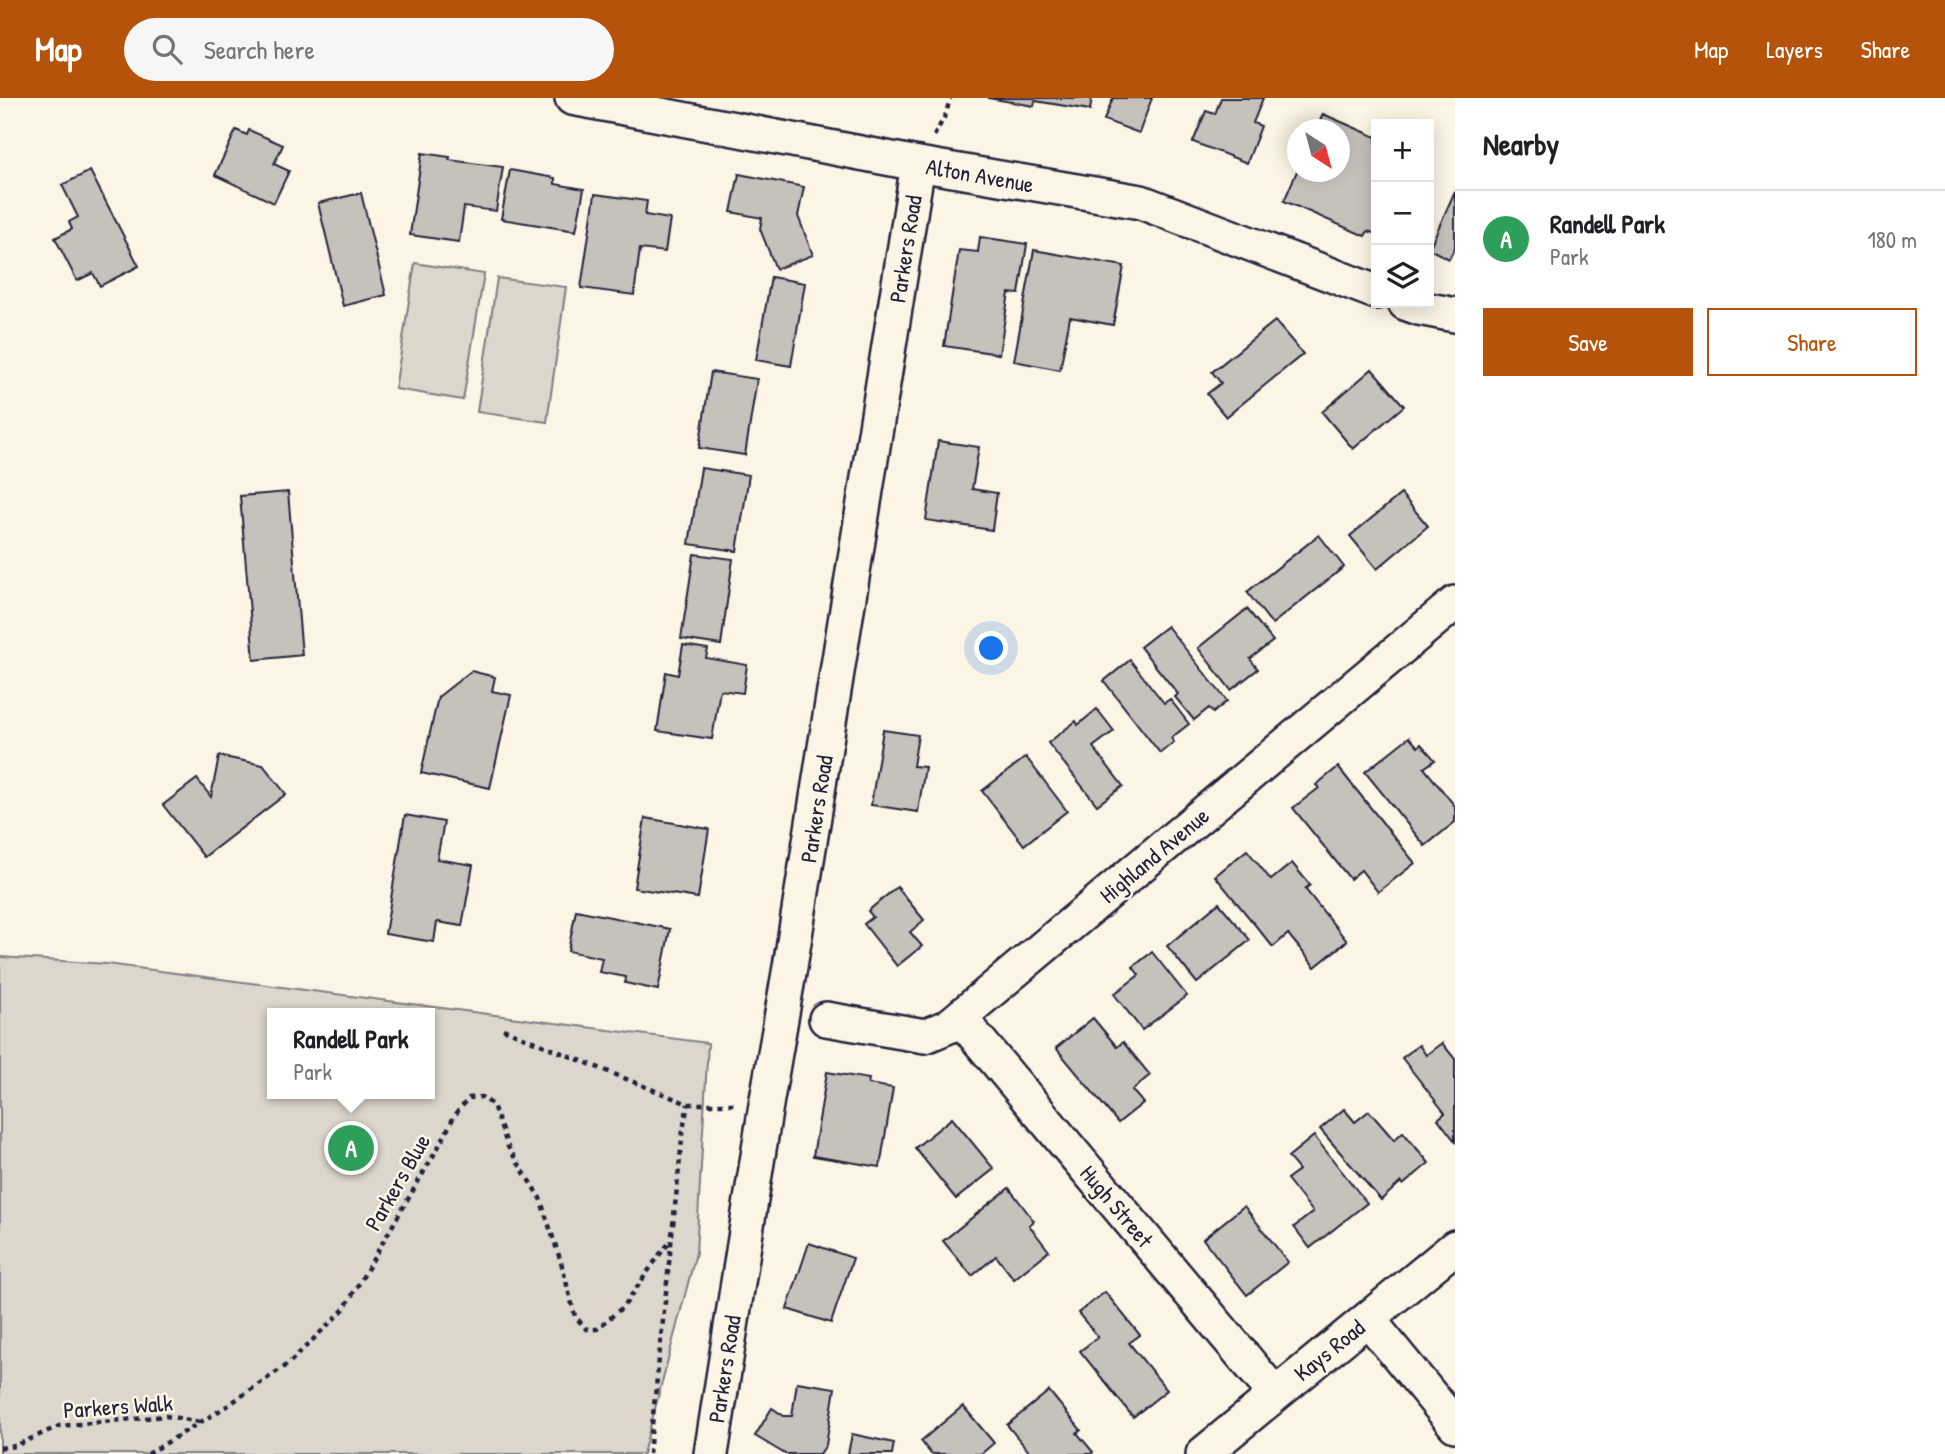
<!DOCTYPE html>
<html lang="en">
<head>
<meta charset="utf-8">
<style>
  :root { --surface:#fff; --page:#f6f6f6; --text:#202124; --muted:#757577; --line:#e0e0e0; --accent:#b45309 }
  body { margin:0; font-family:"Patrick Hand",sans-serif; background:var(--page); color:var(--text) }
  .controls { position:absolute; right:21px; top:21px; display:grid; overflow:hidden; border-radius:0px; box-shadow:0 4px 18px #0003 }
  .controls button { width:63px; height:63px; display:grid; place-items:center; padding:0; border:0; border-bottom:2px solid var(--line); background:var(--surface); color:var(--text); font:35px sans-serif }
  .compass { position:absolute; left:1287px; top:21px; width:63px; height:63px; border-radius:50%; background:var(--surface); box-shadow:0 4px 18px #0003; rotate:144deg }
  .you { position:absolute; left:992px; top:551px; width:24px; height:24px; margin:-18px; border:5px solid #fff; border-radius:50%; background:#1a73e8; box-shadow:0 0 0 10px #1a73e833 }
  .badge { display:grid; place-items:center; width:46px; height:46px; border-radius:50%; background:var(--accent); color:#fff; font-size:23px; font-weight:700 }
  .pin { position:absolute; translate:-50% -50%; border:4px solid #fff; box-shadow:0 2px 7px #0006 }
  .popup { position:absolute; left:267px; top:910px; width:168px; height:91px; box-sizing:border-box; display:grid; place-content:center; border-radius:0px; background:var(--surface); filter:drop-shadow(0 2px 5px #0005); font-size:23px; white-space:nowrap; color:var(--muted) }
  .popup b { font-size:26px; color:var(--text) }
  .popup::after { content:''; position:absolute; left:50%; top:100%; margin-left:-14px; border:14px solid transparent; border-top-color:var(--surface) }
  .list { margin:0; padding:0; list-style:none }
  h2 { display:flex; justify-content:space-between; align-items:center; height:91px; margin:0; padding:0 28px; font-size:30px }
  h2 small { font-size:23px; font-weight:400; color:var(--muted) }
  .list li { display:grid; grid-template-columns:46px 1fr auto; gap:21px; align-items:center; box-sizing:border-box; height:98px; padding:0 28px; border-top:2px solid var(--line) }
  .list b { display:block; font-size:26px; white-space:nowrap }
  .list p { margin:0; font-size:23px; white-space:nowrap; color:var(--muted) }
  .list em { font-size:23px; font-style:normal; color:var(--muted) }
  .actions { display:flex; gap:14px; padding:21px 28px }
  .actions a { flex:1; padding:16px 0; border:2px solid var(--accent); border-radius:0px; text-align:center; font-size:24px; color:var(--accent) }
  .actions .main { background:var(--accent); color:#fff }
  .icon { flex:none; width:38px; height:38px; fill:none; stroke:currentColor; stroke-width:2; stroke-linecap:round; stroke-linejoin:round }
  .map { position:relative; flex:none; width:1455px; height:1356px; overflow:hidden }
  header { display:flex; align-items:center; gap:42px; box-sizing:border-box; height:98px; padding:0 35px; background:var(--accent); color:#fff }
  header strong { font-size:33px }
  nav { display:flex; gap:38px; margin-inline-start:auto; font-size:24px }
  .search { width:490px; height:63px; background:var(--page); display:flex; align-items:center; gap:18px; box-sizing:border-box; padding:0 24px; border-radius:38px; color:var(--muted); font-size:26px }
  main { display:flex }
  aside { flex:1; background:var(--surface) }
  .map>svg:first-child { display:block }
  .green { fill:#dcd6cc; stroke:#7f7c84; stroke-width:2; fill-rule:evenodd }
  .building { fill:#c6c1bb; stroke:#22223b; stroke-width:2 }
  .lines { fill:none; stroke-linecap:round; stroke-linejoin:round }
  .minor-casing { stroke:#22223b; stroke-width:38 }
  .path { stroke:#22223b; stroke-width:4.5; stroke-dasharray:5 5; stroke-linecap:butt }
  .minor { stroke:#fcf5e5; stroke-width:33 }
  .labels { text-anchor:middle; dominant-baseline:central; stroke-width:5; stroke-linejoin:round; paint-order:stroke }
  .street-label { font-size:23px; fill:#22223b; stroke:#fcf5e5 }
</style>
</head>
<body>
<header>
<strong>Map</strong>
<div class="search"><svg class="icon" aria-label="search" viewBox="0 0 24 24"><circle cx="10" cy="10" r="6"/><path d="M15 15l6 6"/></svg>Search here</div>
<nav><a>Map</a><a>Layers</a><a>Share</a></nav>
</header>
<main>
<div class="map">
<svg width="1455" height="1356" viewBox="0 0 1455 1356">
  <rect width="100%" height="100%" fill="#fcf5e5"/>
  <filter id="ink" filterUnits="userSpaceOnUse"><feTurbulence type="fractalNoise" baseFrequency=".0143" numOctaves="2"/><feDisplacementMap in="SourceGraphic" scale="14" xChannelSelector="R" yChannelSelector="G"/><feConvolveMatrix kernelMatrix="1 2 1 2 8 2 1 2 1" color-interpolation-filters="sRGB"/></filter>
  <g filter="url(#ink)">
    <g class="green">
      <path d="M415,165l69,11 -21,126 -68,-11z"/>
      <path d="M497,180l69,9 -19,135 -70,-10z"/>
      <path d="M0,859l107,7 601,79 -12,210 -53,201h-643zM430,915v81h-158v-81z"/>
    </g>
    <g class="building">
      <path d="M988,0h104l-2,12 -55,-9 -1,5z"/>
      <path d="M1113,0h39l-13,35 -35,-13z"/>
      <path d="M1221,0h42l-10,25 8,3 -14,37 -54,-21 13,-31 9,3z"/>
      <path d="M1323,16l53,23v97l-8,-3 -3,5 -81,-35 13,-30 42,1v-42h-23z"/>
      <path d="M236,32l11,5 2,-5 34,15 -9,19 15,7 -15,32 -59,-28z"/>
      <path d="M422,55l28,4 -1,3 54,7 -7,44 -32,-4 -5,35 -49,-7z"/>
      <path d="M510,72l45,8v6l29,5 -8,42 -75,-12z"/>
      <path d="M90,73l49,95 -39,20 -7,-13 -16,8 -22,-43 17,-9 -3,-7 9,-5 -16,-32z"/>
      <path d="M739,76l65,13 -6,29 15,39 -37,14 -16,-40 2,-11 -31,-6z"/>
      <path d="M1455,93v56l-6,12 -20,-10z"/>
      <path d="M361,95l25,102 -43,11 -25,-103z"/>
      <path d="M595,96l52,7 -2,14 25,4 -5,33 -25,-3 -6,46 -53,-7z"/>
      <path d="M980,139l47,7 -8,50 -10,-1 -10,61 -55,-8 15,-96 19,2z"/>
      <path d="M1034,152l90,16 -11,59 -43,-8 -10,53 -46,-9z"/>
      <path d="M771,179l34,6 -14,83 -35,-6z"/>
      <path d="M1275,223l28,33 -77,63 -19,-23 14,-11 -9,-11z"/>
      <path d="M1372,271l32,37 -51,43 -31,-37z"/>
      <path d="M711,274l46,7 -12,76 -46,-7z"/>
      <path d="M938,343l41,6 -7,42 25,4 -5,37 -66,-10z"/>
      <path d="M701,370l48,7 -12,76 -48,-7z"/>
      <path d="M288,394l14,163 -48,5 -14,-164z"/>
      <path d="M1401,396l27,32 -51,43 -27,-33z"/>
      <path d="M1319,437l25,32 -72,57 -25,-32z"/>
      <path d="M694,456l39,5 -12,86 -40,-6z"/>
      <path d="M1247,511l26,32 -23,18 8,10 -27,21 -33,-42z"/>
      <path d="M1167,528l60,75 -14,12 -4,-5 -15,12 -19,-23 3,-3 -38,-47z"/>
      <path d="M683,547l25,4 -2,9 41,7 -4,28 -23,-3 -8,49 -55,-8 9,-59 12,3z"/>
      <path d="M1130,562l34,43 6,-4 19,25 -18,14 3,4 -14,11 -56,-72z"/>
      <path d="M471,573l24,6 -3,14 19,4 -21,93 -69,-15 17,-76z"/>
      <path d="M1097,611l17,22 -21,16 30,39 -26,19 -49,-62 28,-22 2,4z"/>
      <path d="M883,632l35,5 -5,31 12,1 -7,45 -47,-7z"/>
      <path d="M1409,639l9,10 3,-3 14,16 -11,8 31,38v16l-30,24 -60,-74z"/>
      <path d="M219,658l44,9 23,29 -82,63 -41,-52 34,-26 14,18z"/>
      <path d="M1026,659l41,54 -43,34 -42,-54z"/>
      <path d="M1338,669l77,96 -37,29 -17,-22 -11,9 -57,-71 26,-20 -3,-3z"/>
      <path d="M405,717l39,7 -7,37 36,6 -11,61 -25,-4 -3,20 -49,-8z"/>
      <path d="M645,720l64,11 -11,69 -64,-10z"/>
      <path d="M1247,752l24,30 21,-17 18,22 -5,4 42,52 -32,26 -27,-33 -15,13 -58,-71z"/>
      <path d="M897,789l27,33 -14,12 12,14 -25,20 -33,-42 9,-7 -5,-6z"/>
      <path d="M1219,805l31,37 -53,43 -30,-37z"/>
      <path d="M576,812l94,19 -12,61 -33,-7 1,-6 -27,-5 3,-14 -34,-7z"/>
      <path d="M1152,854l35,44 -45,34 -28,-36 25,-19 -6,-8z"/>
      <path d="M1093,920l24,29 6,-5 27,33 -18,15 11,13 -25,20 -62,-75z"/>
      <path d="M1442,945l13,16v82l-17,-22 7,-6 -43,-55 17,-13 7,10z"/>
      <path d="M827,974l42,7 -1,5 25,4 -13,79 -67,-11z"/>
      <path d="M1344,1011l11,13 14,-11 25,29 9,-8 26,31 -26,22 -2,-3 -20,18 -61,-71z"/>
      <path d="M952,1020l42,51 -38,30 -41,-51z"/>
      <path d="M1314,1038l53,67 -57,45 -16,-21 19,-15 -26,-33 12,-9 -11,-13z"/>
      <path d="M1009,1090l25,33 -5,4 20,26 -35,28 -18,-23 -24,20 -29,-35z"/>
      <path d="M1244,1108l44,56 -41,33 -44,-56z"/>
      <path d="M809,1145l44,15 -22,65 -44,-14z"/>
      <path d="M1105,1194l35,43 -11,8 38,47 -34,27 -53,-66 18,-14 -20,-24z"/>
      <path d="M797,1284l38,6 -9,57 -6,9h-35l-30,-18 17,-28 12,8h8z"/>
      <path d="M1049,1293l32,39 -4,3 16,19 -2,2h-60l-24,-29z"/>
      <path d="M963,1308l31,37 -13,11h-50l-10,-13z"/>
      <path d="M852,1336l42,9 -2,11h-44z"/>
    </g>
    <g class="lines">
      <defs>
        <g id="minor">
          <path d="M572,0l346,66 223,38 235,90"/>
          <path d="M1405,205l14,5 36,7"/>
          <path d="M960,920l315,376"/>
          <path d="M826,921l99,17 24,-10 506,-423"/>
          <path d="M1368,1221l87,106"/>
          <path d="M711,1356l55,-349 24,-138 128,-803"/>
          <path d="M1203,1356l252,-207"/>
        </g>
      </defs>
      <use href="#minor" class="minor-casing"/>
      <g class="path">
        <path d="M934,38l12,-22 4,-16"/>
        <path d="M503,931l185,75h48"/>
        <path d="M0,1350l15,-2 44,-20 107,-10 34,6"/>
        <path d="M148,1356l79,-48 61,-42 56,-55 99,-170 11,-23 15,-18 13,-1 11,8 15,42 32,51 21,64 14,54 11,13h11l27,-23 36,-52 11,-13"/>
        <path d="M649,1356l34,-324 5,-26"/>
      </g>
      <use href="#minor" class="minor"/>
    </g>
  </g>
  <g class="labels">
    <g class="street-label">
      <text transform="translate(980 77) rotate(10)">Alton Avenue</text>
      <text transform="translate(905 151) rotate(-81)">Parkers Road</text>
      <text transform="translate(816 711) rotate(-81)">Parkers Road</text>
      <text transform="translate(1154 757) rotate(-40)">Highland Avenue</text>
      <text transform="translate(397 1084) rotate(-60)">Parkers Blue</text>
      <text transform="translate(1117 1108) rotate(50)">Hugh Street</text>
      <text transform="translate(1329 1252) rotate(-39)">Kays Road</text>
      <text transform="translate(724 1271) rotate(-81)">Parkers Road</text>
      <text transform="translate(118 1308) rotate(-4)">Parkers Walk</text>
    </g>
  </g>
</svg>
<div class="controls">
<button>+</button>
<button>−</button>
<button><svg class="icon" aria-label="layers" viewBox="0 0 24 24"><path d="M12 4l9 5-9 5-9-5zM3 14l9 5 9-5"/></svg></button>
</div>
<svg class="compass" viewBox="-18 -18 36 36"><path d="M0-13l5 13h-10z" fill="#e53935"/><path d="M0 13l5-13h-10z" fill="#757577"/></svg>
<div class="you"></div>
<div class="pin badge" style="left:351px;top:1050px;background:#2e9e5b">A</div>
<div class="popup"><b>Randell Park</b>Park</div>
</div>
<aside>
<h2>Nearby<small></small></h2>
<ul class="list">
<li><span class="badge" style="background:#2e9e5b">A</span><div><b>Randell Park</b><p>Park</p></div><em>180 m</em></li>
</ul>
<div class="actions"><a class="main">Save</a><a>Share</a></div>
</aside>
</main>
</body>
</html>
